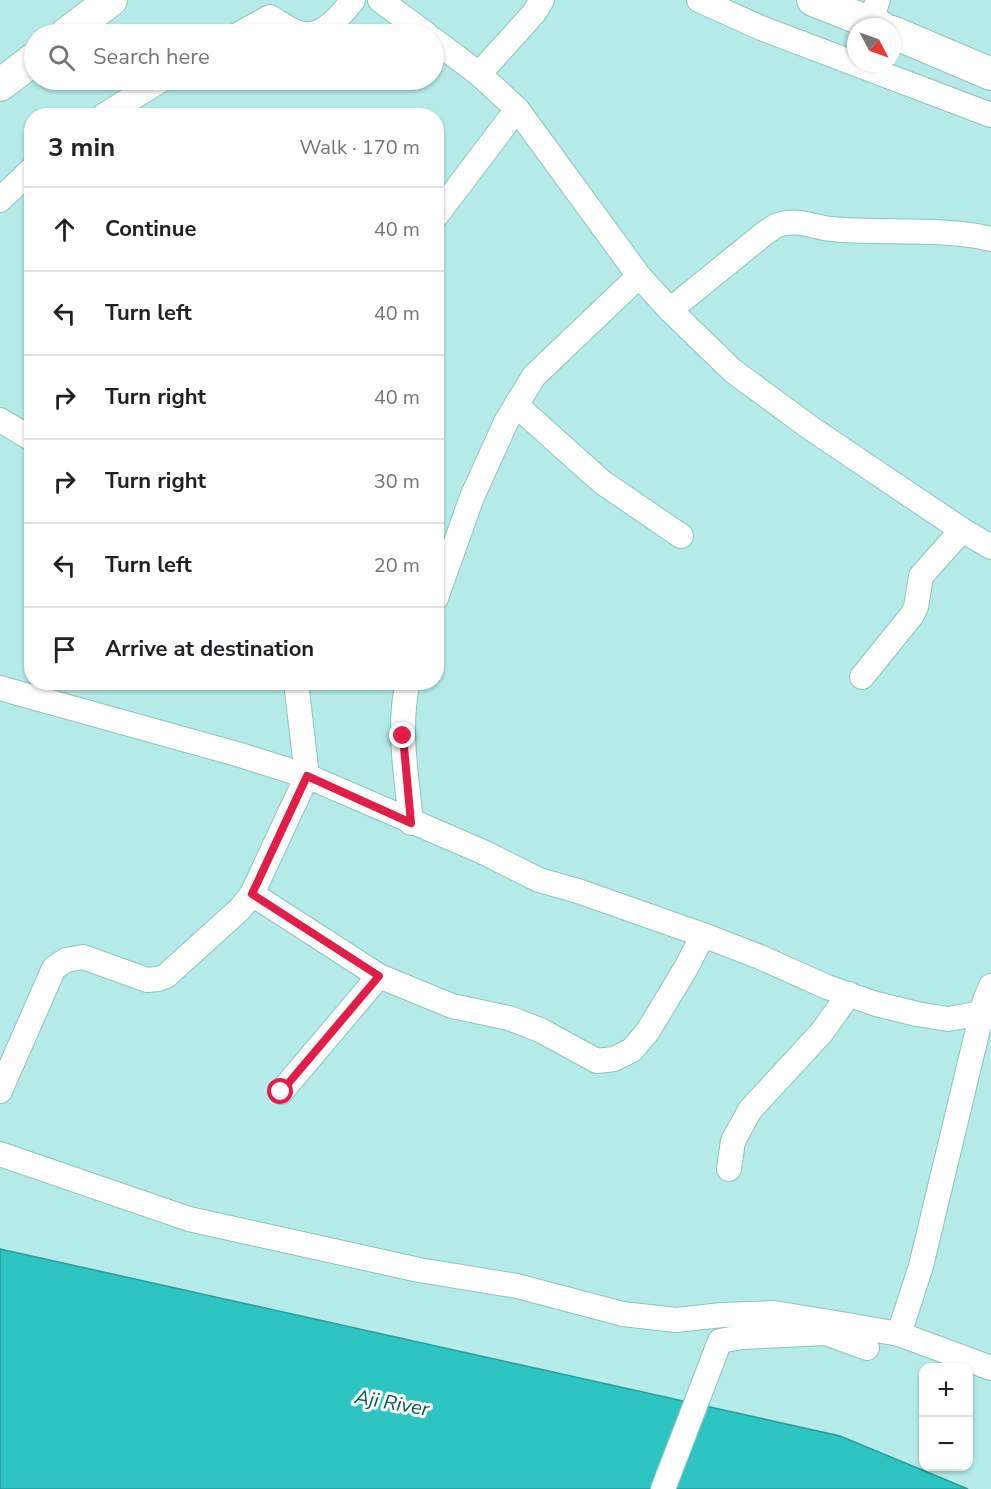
<!DOCTYPE html>
<html lang="en">
<head>
<meta charset="utf-8">
<style>
  :root { --surface:#fff; --page:#f2f2f2; --text:#202124; --muted:#757577; --line:#e0e0e0 }
  body { margin:0; font-family:"Nunito Sans",sans-serif; background:var(--page); color:var(--text) }
  .controls { position:absolute; right:18px; bottom:18px; display:grid; overflow:hidden; border-radius:12px; box-shadow:0 2px 4px #0004 }
  .controls button { width:54px; height:54px; display:grid; place-items:center; padding:0; border:0; border-bottom:2px solid var(--line); background:var(--surface); color:var(--text); font:30px sans-serif }
  .compass { position:absolute; left:847px; top:18px; width:54px; height:54px; border-radius:50%; background:var(--surface); box-shadow:0 2px 4px #0004; rotate:131deg }
  .stop { position:absolute; width:18px; height:18px; margin:-14px; border:4px solid #e11d48; border-radius:50%; background:#fff }
  .stop.end { background:#e11d48; border-color:#fff; box-shadow:0 2px 6px #0008 }
  .list { margin:0; padding:0; list-style:none }
  h2 { display:flex; justify-content:space-between; align-items:center; height:78px; margin:0; padding:0 24px; font-size:26px }
  h2 small { font-size:20px; font-weight:400; color:var(--muted) }
  .list li { display:grid; grid-template-columns:39px 1fr auto; gap:18px; align-items:center; box-sizing:border-box; height:84px; padding:0 24px; border-top:2px solid var(--line) }
  .list b { display:block; font-size:22px; white-space:nowrap }
  .list em { font-size:20px; font-style:normal; color:var(--muted) }
  .icon { flex:none; width:33px; height:33px; fill:none; stroke:currentColor; stroke-width:2; stroke-linecap:round; stroke-linejoin:round }
  .map { position:relative; flex:none; width:991px; height:1489px; overflow:hidden }
  .search { position:absolute; background:var(--surface); box-shadow:0 2px 4px #0004; left:24px; top:24px; width:420px; height:66px; display:flex; align-items:center; gap:15px; box-sizing:border-box; padding:0 21px; border-radius:33px; color:var(--muted); font-size:22px }
  .panel { position:absolute; background:var(--surface); box-shadow:0 2px 4px #0004; left:24px; top:108px; width:420px; height:582px; border-radius:24px }
  .map>svg:first-child { display:block }
  .water { fill:#2cc5c1; stroke:#2a9c99; stroke-width:1.5 }
  .lines { fill:none; stroke-linecap:round; stroke-linejoin:round }
  .minor-casing { stroke:#8dc3c0; stroke-width:26 }
  .major-casing { stroke:#8dc3c0; stroke-width:34 }
  .minor { stroke:#fff; stroke-width:24 }
  .major { stroke:#fff; stroke-width:32 }
  .route { stroke:#e11d48; stroke-width:8 }
  .labels { text-anchor:middle; dominant-baseline:central; stroke-width:6; stroke-linejoin:round; paint-order:stroke }
  .water-label { font-size:20px; font-style:italic; fill:#015a58; stroke:#fff }
</style>
</head>
<body>
<div class="map">
<svg width="991" height="1489" viewBox="0 0 991 1489">
  <rect width="100%" height="100%" fill="#b5ece9"/>
  <path class="water" d="M0,1249l840,187 128,53h-968z"/>
  <g class="lines">
    <defs>
      <g id="minor">
        <path d="M380,0l46,34"/>
        <path d="M699,0l62,28 230,87"/>
        <path d="M870,22l8,-22"/>
        <path d="M239,34l31,-17c9,5 22,16 34,17 20,3 38,-20 49,-34"/>
        <path d="M434,40l45,34 38,35 122,167 31,34 63,61 79,58 150,101 29,17"/>
        <path d="M479,74l55,-61 8,-13"/>
        <path d="M103,116l58,-36"/>
        <path d="M0,200l32,-31"/>
        <path d="M436,216l81,-107"/>
        <path d="M670,310l95,-77c5,-3 10,-8 16,-9 16,-5 33,3 50,5 50,5 111,-2 160,10"/>
        <path d="M516,405l86,77 79,54"/>
        <path d="M0,420l32,19"/>
        <path d="M436,598l36,-101 34,-75 28,-46 105,-100"/>
        <path d="M862,677l50,-62 4,-8 5,-31 41,-46"/>
        <path d="M408,682c-11,46 -1,95 3,141"/>
        <path d="M0,688l237,66 70,22 176,76 56,28 39,11 125,44 57,22 67,30 49,17 41,10 31,5 34,-6 9,4"/>
        <path d="M252,894l127,82 73,30 57,12 31,12 57,31 17,-2 18,-9 16,-19 38,-63 17,-33"/>
        <path d="M0,1091l54,-123 12,-8 17,-3 64,23 11,-1 8,-3 74,-67 12,-15 55,-118 -11,-94"/>
        <path d="M281,1092l98,-116"/>
        <path d="M0,1154l189,65 230,51 98,16 106,28 53,6 46,-5 52,-2 56,9 69,12 92,34"/>
        <path d="M729,1169l4,-28 17,-31 72,-78 27,-38"/>
        <path d="M899,1334l22,-68 64,-266 6,-14"/>
        <path d="M663,1489l57,-148 21,-4 85,-4 41,15"/>
      </g>
      <g id="major">
        <path d="M813,0l68,27"/>
        <path d="M892,32l99,42"/>
        <path d="M66,34l45,-34"/>
        <path d="M0,85l34,-26"/>
      </g>
    </defs>
    <use href="#minor" class="minor-casing"/>
    <use href="#major" class="major-casing"/>
    <use href="#minor" class="minor"/>
    <use href="#major" class="major"/>
  </g>
  <g class="lines">
    <path class="route" d="M281,1092l98,-116 -127,-82 55,-118 104,47 -8,-87"/>
  </g>
  <g class="labels">
    <g class="water-label">
      <text transform="translate(392 1403) rotate(10)">Aji River</text>
    </g>
  </g>
</svg>
<div class="controls">
<button>+</button>
<button>−</button>
</div>
<svg class="compass" viewBox="-18 -18 36 36"><path d="M0-13l5 13h-10z" fill="#e53935"/><path d="M0 13l5-13h-10z" fill="#757577"/></svg>
<div class="stop" style="left:281px;top:1092px"></div>
<div class="stop end" style="left:403px;top:736px"></div>
<div class="search"><svg class="icon" aria-label="search" viewBox="0 0 24 24"><circle cx="10" cy="10" r="6"/><path d="M15 15l6 6"/></svg>Search here</div>
<section class="panel">
<h2>3 min<small>Walk · 170 m</small></h2>
<ul class="list">
<li><svg class="icon" aria-label="ahead" viewBox="0 0 24 24"><path d="M12 20V5M6 11l6-6 6 6"/></svg><div><b>Continue</b></div><em>40 m</em></li>
<li><svg class="icon" aria-label="left" viewBox="0 0 24 24"><path d="M17 20v-9H6M10 6l-5 5 5 5"/></svg><div><b>Turn left</b></div><em>40 m</em></li>
<li><svg class="icon" aria-label="right" viewBox="0 0 24 24"><path d="M7 20v-9h11M14 6l5 5-5 5"/></svg><div><b>Turn right</b></div><em>40 m</em></li>
<li><svg class="icon" aria-label="right" viewBox="0 0 24 24"><path d="M7 20v-9h11M14 6l5 5-5 5"/></svg><div><b>Turn right</b></div><em>30 m</em></li>
<li><svg class="icon" aria-label="left" viewBox="0 0 24 24"><path d="M17 20v-9H6M10 6l-5 5 5 5"/></svg><div><b>Turn left</b></div><em>20 m</em></li>
<li><svg class="icon" aria-label="arrive" viewBox="0 0 24 24"><path d="M6 21V4h12l-3 4 3 4H6"/></svg><div><b>Arrive at destination</b></div></li>
</ul>
</section>
</div>
</body>
</html>
